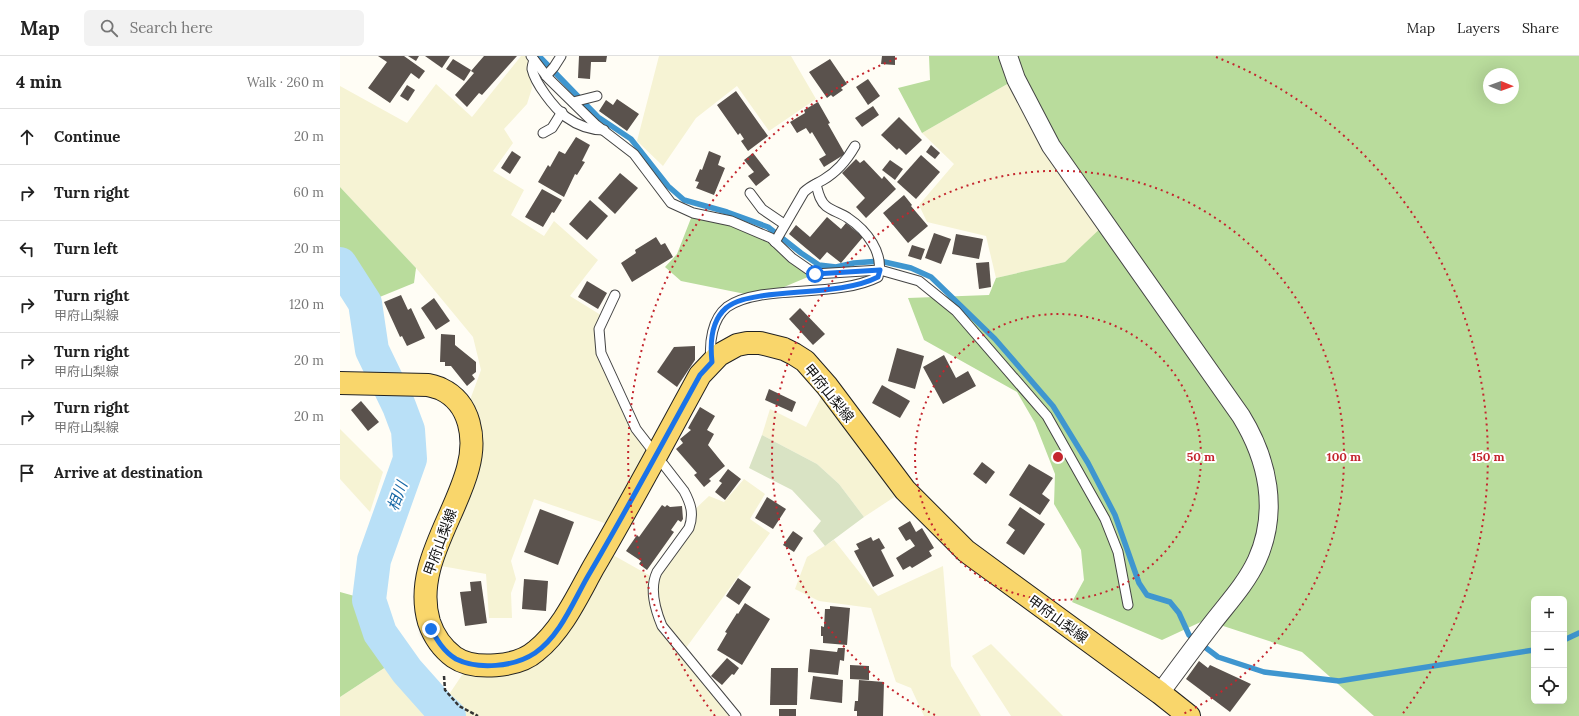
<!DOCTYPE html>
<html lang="en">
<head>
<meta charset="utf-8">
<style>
  :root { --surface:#fff; --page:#f2f2f2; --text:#222; --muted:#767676; --line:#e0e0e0 }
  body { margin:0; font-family:Lora,"Noto Sans JP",serif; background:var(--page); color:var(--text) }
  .controls { position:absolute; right:12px; bottom:12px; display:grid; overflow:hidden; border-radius:6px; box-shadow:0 4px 16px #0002 }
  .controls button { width:36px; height:36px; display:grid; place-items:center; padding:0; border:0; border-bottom:1px solid var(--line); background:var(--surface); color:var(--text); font:20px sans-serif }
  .compass { position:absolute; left:1143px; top:12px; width:36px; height:36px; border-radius:50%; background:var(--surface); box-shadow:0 4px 16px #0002; rotate:91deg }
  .stop { position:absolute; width:12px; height:12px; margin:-9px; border:3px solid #1a73e8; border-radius:50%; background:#fff }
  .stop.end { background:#1a73e8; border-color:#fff; box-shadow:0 1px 4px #0008 }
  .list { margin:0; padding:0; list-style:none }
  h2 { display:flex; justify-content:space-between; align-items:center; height:52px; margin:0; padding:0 16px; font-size:17px }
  h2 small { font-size:13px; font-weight:400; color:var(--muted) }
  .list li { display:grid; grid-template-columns:26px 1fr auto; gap:12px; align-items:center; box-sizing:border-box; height:56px; padding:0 16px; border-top:1px solid var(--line) }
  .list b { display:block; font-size:15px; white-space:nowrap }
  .list p { margin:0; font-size:13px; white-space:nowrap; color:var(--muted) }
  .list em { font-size:13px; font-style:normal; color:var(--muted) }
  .icon { flex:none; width:22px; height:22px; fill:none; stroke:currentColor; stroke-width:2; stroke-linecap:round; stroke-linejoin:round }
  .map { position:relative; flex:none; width:1239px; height:660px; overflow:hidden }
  header { display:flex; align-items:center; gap:24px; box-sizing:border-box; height:56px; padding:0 20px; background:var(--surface); border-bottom:1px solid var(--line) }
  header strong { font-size:19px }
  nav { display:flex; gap:22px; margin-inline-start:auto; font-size:14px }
  .search { width:280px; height:36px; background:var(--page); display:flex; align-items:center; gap:10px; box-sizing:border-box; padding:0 14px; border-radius:6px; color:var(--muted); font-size:15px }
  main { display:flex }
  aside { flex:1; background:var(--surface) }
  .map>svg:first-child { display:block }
  .farmland { fill:#f6f3d4 }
  .forest { fill:#b9dc9c; fill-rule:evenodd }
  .cemetery { fill:#d9e3c4 }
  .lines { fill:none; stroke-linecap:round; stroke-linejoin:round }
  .stream { stroke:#3f96cf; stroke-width:5.5 }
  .river { stroke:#b9e0f7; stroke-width:34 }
  .building { fill:#5a524d }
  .lane-casing { stroke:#444; stroke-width:11 }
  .street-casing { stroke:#444; stroke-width:20 }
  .primary-casing { stroke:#222; stroke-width:24 }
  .path { stroke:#333; stroke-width:2.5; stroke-dasharray:4 2; stroke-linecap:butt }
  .lane { stroke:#fff; stroke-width:9 }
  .street { stroke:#fff; stroke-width:18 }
  .primary { stroke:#f9d66b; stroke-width:22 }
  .route { stroke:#1a73e8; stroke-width:5 }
  .ring { fill:none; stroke:#c4262e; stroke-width:2; stroke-dasharray:2 4 }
  .labels { text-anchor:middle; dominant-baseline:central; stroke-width:4; stroke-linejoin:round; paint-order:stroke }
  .street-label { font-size:14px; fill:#111; stroke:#fff }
  .water-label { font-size:15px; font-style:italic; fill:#1768a6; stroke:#fff }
  .centre { fill:#c4262e; stroke:#fff; stroke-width:2 }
  .ring-label { font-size:12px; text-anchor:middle; font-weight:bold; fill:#c4262e; stroke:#fff; stroke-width:4; stroke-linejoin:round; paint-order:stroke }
</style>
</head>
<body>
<header>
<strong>Map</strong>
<div class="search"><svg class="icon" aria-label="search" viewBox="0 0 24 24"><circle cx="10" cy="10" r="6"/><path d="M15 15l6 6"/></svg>Search here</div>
<nav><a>Map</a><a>Layers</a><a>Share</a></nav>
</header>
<main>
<aside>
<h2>4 min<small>Walk · 260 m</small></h2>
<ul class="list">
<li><svg class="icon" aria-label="ahead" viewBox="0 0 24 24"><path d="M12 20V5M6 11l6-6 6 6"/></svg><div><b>Continue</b></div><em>20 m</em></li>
<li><svg class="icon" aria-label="right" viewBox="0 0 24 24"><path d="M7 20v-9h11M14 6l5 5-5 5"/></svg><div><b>Turn right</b></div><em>60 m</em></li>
<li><svg class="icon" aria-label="left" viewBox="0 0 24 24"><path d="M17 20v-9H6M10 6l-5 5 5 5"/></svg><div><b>Turn left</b></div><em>20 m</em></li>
<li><svg class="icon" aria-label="right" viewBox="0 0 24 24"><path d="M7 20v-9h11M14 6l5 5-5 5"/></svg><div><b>Turn right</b><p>甲府山梨線</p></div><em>120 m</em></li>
<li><svg class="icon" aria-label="right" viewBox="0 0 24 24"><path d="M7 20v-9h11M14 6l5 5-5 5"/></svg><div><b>Turn right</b><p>甲府山梨線</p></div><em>20 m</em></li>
<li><svg class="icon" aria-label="right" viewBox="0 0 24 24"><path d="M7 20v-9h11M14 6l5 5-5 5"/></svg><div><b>Turn right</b><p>甲府山梨線</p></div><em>20 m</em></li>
<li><svg class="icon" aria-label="arrive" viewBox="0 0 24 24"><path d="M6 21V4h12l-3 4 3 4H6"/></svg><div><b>Arrive at destination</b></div></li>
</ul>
</aside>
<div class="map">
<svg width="1239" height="660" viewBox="0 0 1239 660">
  <rect width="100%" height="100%" fill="#fffdf5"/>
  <g class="farmland">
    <path d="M181,0h6l5,32 -5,16 -23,25 9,14 -20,28 31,19 -13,25 33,21 10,-15 44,39 -28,36 34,21 -3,36 35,76 20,26 -40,72 -82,-28 -23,62 5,18 -5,14 1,25h-23l-3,-44 -56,-10 38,-96 -2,-57 15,-41 -8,-33 -57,-69 -76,-81v-101l67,37 29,-39 36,33z"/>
    <path d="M319,0h132l25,43 -47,32 -32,-45 -41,32 -33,48 -26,-25z"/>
    <path d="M676,23l90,146 -41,37 -69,16 -10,-42 -59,-14 -8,-17 35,-41 -32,-31z"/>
    <path d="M487,330l78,104 -41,27 -25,-33 -22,-20 -55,-29 8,-26 36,18z"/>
    <path d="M0,373l43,43 -13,40 -30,-33z"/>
    <path d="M404,423l21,15 -15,25 20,14 -87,119 53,64h-396v-19l58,-38 9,12 33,37 30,-45 49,-2 85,-111 50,28 30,-41 8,-25 17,-16 15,6z"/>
    <path d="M494,484l44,56 65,-30 8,100 30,50h-57l-13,-28 -15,-6 -25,-74 -52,-7 -24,-12 12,-32z"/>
    <path d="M651,588l72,72h-52l-39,-60z"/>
  </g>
  <g class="forest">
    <path d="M589,0h650v660h-205l-72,-64 -97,-32 -43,20 -90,-38 12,-22 -3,-30 -27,-46 1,-30 -20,-51 -18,-31 -93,-52 -16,-42 81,-3 7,-17 69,-16 40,-38 -89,-145 -94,54 -24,-45 32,-8zM1149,18h24v24h-24zM1194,543h30v102h-30z"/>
    <path d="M0,131l76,81 -2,15 -49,20 -25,-39z"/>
    <path d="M353,157l78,25 44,36 -55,23 -79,-16 -16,-14 12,-13z"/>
    <path d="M0,536l29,8 11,33 18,26 -58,38z"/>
  </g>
  <path class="cemetery" d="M422,379l55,29 22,20 25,33 -39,29 -12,-15 8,-10 -29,-31 -43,-22z"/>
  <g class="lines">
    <g class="stream">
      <path d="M199,0l59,61 33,22 37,47 16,14 43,12 41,15 33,26 18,12 17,2 18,-4 26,-2 31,7 20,9 64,62 58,67 35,57 27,52 24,68 8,12 23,7 9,11 10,22 29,22 46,15 75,9 195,-31"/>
      <path d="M1224,584l15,-7"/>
    </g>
    <path class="river" d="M0,208l25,39 7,47 27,56 9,24 2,29 -36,101 -5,40 11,33 27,38 33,37 9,8"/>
  </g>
  <g class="building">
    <path d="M38,0h26l21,15 -6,8 -8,-6 -21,30 -22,-15 19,-26z"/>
    <path d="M68,0h11l-3,5z"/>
    <path d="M85,0h25l-8,12z"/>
    <path d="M144,0h33l-35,39 -3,-2 -12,14 -12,-12 19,-22 -3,-2z"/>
    <path d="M239,0h28l-1,6h-15l-1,17 -12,-1z"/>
    <path d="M542,0h13v9l-14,-1z"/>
    <path d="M113,3l18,11 -7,11 -18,-12z"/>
    <path d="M490,3l17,25 -6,4 2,2 -10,7 -2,-2 -4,3 -18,-26z"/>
    <path d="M528,23l12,17 -12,9 -12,-18z"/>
    <path d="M67,29l8,5 -7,11 -8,-5z"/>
    <path d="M396,35l32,45 -20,15 -7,-10 3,-2 -4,-6 -2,2 -21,-30z"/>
    <path d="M277,43l22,15 -12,17 -28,-20 7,-11 7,5z"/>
    <path d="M478,46l12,21 -2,1 17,30 -21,13 -5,-8 7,-4 -14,-23 -2,2 -4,-6 -9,5 -7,-11 15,-9 -1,-3z"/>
    <path d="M533,50l6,9 -17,12 -7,-9z"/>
    <path d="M559,61l23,23 -16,15 -7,-7 -2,2 -16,-15z"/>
    <path d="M236,81l14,8 -8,16 3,1 -8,13 -2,-1 -11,23 -26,-15 10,-17 2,2 9,-16 6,3z"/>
    <path d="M591,89l9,8 -5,6 -9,-7z"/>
    <path d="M172,95l9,6 -11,17 -9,-6z"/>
    <path d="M369,95l12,5 -3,9 7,3 -11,27 -18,-7 3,-6 -4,-1 5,-12 2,1z"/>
    <path d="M413,97l17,22 -14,11 -8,-10 6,-4 -10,-12z"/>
    <path d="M581,99l19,17 -24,27 -19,-17z"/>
    <path d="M516,103l4,4 4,-3 18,19 2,-3 12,13 -30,29 -10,-11 9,-9 -23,-25z"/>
    <path d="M550,104l13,9 -8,11 -13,-10z"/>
    <path d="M280,117l18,15 -23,26 -17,-16z"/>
    <path d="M202,133l20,11 -8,13 -2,-1 -9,15 -18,-10z"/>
    <path d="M564,139l8,10 -1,1 17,20 -20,17 -25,-30z"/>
    <path d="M250,144l18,16 -21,24 -18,-16z"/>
    <path d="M487,161l14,12 5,-6 17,14 -22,26 -14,-11 -7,8 -31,-26 7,-9 14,12z"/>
    <path d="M594,177l17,6 -10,25 -16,-6z"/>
    <path d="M616,178l27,5 -4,20 -27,-5z"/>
    <path d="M316,181l5,8 4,-2 8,14 -41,25 -11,-19 15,-10 -1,-3z"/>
    <path d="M572,189l13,4 -4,11 -13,-4z"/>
    <path d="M649,206l2,25 -12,2 -3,-26z"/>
    <path d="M247,225l20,12 -9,16 -20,-12z"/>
    <path d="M61,239l7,15 3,-2 14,30 -18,8 -5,-10 -2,1 -16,-35z"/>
    <path d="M94,242l16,23 -14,9 -15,-22z"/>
    <path d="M460,252l25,26 -12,11 -24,-26z"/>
    <path d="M101,278l14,1v10l21,17v10l-4,3 3,4 -8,7 -16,-20h-6v-4h-5z"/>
    <path d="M355,290v14l-18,27 -20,-15 17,-25z"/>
    <path d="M557,292l27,8 -9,33 -27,-8z"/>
    <path d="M604,299l12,23 12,-7 8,15 -33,18 -20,-37z"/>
    <path d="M542,329l28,16 -10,17 -28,-15z"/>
    <path d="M429,333l27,13 -4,10 -27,-12z"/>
    <path d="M21,345l18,21 -11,9 -17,-21z"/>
    <path d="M360,351l15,9 -8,14 7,4 -6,11 17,21 -16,13 2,2 -7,6 -10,-12 3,-2 -21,-24 7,-6 -3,-4 11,-9 -3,-2z"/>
    <path d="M642,406l13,10 -9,12 -13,-10z"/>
    <path d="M689,408l24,14 -11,16 8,6 -10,15 -31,-20z"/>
    <path d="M388,413l13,10 -16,21 -10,-8 7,-9 -3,-2z"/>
    <path d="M427,441l19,12 -13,20 -18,-11z"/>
    <path d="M322,449l3,2 2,-2 3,2 12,-1 1,13 -2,3 -3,-2 -7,10 3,2 -27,38 -8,-6 2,-3 -15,-10 11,-16 2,2z"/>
    <path d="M680,451l25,17 -21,31 -18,-12 9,-13 -7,-5z"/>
    <path d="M200,453l34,13 -16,43 -34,-13z"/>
    <path d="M570,465l6,11 6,-4 12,20 -5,3 3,5 -20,12 -2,-2 -7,4 -7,-12 19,-12 -5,-7 -4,2 -8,-13z"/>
    <path d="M453,475l10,7 -9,14 -11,-7z"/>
    <path d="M531,481l2,4 6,-3 6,10 -4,2 13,26 -21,11 -19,-36 5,-2 -3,-5z"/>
    <path d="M398,522l13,9 -12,18 -13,-9z"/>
    <path d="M184,523l24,2 -2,30 -24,-2z"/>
    <path d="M141,525l6,42 -22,3 -5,-34 11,-1 -1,-9z"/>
    <path d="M405,547l25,16 -28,46 -25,-15 10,-17 -2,-1 12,-19 1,1z"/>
    <path d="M490,550l20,2 -3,37 -24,-2v-7h-2v-10l3,1 1,-18h5z"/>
    <path d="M498,592h7l-1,13 -4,-1 -2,15 -30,-3 2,-23 27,3z"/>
    <path d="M387,602l12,10 -5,7 -2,-1 -10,11 -11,-9z"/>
    <path d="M859,605l9,7 2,-3 41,19 -21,28 -44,-33z"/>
    <path d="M510,609l19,1v14l-19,-1z"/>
    <path d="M431,612h27l-1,37h-27z"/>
    <path d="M473,620l30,4 -1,23 -32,-4z"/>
    <path d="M519,624l25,2 -1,34h-26v-5h-3l1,-10h3z"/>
    <rect x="439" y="653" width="17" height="7"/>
  </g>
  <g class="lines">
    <defs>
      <g id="lane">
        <path d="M191,0l17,22 47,46 39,30 37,49 22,10 38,8 40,17 21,20 23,16 65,-4 39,11 37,30 91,105 58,103 13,33 10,53"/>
        <path d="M194,4c-1,3 -2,6 -2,9 3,14 22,39 34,48 11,8 25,13 38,13"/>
        <path d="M206,20l8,-9 7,-11"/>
        <path d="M233,46l24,-6"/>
        <path d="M203,77l9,-5 10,-16"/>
        <path d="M410,137l12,16 22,15"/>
        <path d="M435,186l29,-50c6,-6 12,-8 19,-12 14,-8 24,-20 32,-34"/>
        <path d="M275,239l-16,34 2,24 35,76 48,62c7,13 10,23 5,37l-32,44c-8,17 -2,37 5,54l74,90"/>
        <path d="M371,305c-2,-18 1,-42 16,-54 10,-7 22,-10 34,-12 36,-6 86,-2 117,-18 7,-24 -12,-47 -30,-59 -7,-5 -16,-7 -22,-12 -7,-6 -8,-15 -10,-22"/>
      </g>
      <path id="street" d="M668,0l8,23 35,67 190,270c27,44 38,95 16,144 -11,24 -30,44 -46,65 -17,22 -34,45 -51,68"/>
      <path id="primary" d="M0,327l88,2c4,1 9,2 13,4 30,14 35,50 27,79 -13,50 -55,100 -39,154 5,15 13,26 25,35 20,14 64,10 82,-6 26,-21 41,-54 57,-83 37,-63 72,-129 107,-193l19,-20 18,-10 10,-2h13l24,6 10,5 11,7 22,25 78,104 61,61 194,142 29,23"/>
    </defs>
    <use href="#lane" class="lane-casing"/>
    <use href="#street" class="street-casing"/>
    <use href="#primary" class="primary-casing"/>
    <path class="path" d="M104,620l1,14 14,16 19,10"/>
    <use href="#lane" class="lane"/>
    <use href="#street" class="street"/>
    <use href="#primary" class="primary"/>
  </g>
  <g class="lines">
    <path class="route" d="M91,573c6,11 13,23 25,30 22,11 58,8 79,-6 25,-17 38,-51 53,-77 39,-66 75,-134 112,-201l12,-13c-2,-18 -1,-41 14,-54 10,-8 23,-10 35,-12 35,-6 86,-3 117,-19l2,-7 -65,4"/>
  </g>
  <g class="ring">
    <circle cx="718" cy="401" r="143"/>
    <path d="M595 659A286 286 0 1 1 841 659"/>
    <path d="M375 660A430 430 0 0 1 560 1M876 1A430 430 0 0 1 1061 660"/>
  </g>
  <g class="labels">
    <g class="street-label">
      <text transform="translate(489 337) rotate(51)">甲府山梨線</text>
      <text transform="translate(100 486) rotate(-70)">甲府山梨線</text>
      <text transform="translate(718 563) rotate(36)">甲府山梨線</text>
    </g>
    <g class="water-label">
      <text transform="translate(57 440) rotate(-70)">相川</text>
    </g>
  </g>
  <circle cx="718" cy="401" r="6" class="centre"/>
  <g class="ring-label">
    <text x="861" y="405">50 m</text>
    <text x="1004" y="405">100 m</text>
    <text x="1148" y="405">150 m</text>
  </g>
</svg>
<div class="controls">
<button>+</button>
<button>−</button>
<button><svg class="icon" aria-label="locate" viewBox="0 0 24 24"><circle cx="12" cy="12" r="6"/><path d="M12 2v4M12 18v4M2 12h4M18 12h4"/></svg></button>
</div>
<svg class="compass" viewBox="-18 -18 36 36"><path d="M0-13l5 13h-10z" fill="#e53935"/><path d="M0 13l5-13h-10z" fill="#767676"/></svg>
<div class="stop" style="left:475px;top:218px"></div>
<div class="stop end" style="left:91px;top:573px"></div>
</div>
</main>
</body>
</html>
